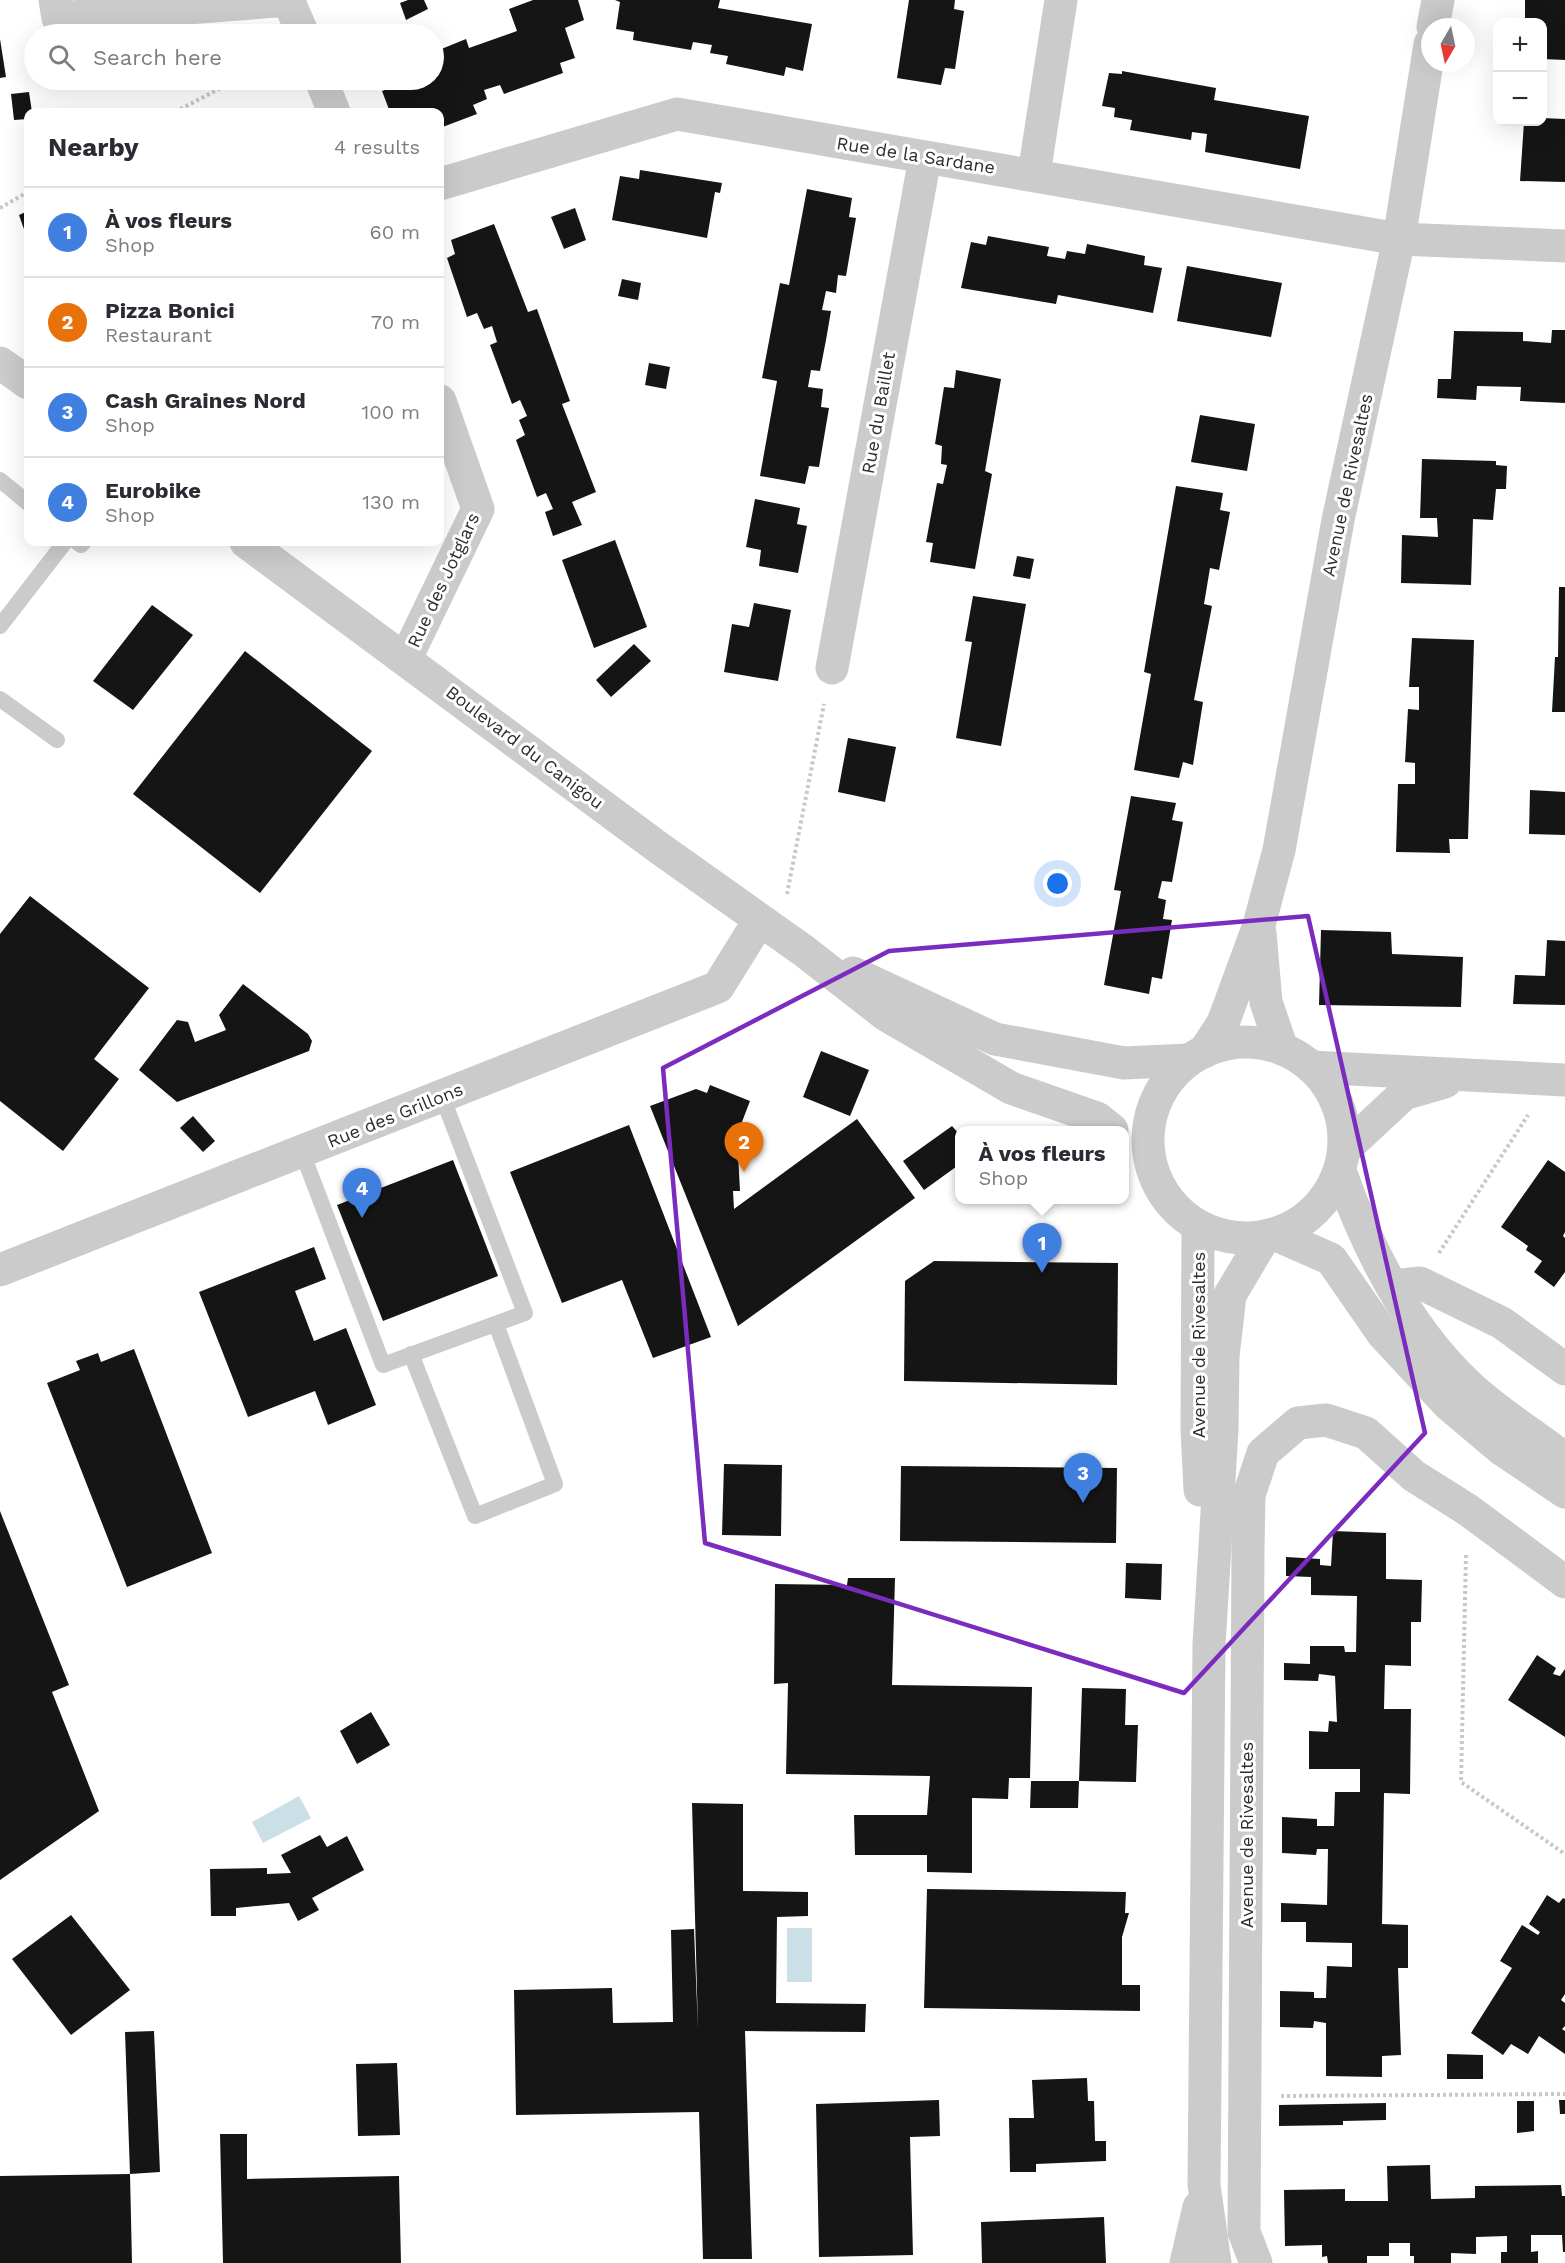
<!DOCTYPE html>
<html lang="en">
<head>
<meta charset="utf-8">
<style>
  :root { --surface:#fff; --page:#f2f2f3; --text:#2b2b33; --muted:#7c7c81; --line:#e1e1e2; --accent:#cf455d }
  body { margin:0; font-family:"Work Sans",sans-serif; background:var(--page); color:var(--text) }
  .controls { position:absolute; right:18px; top:18px; display:grid; overflow:hidden; border-radius:12px; box-shadow:0 6px 24px #0002 }
  .controls button { width:54px; height:54px; display:grid; place-items:center; padding:0; border:0; border-bottom:2px solid var(--line); background:var(--surface); color:var(--text); font:30px sans-serif }
  .compass { position:absolute; left:1421px; top:18px; width:54px; height:54px; border-radius:50%; background:var(--surface); box-shadow:0 6px 24px #0002; rotate:189deg }
  .you { position:absolute; left:1058px; top:884px; width:21px; height:21px; margin:-15px; border:4px solid #fff; border-radius:50%; background:#1a73e8; box-shadow:0 0 0 9px #1a73e833 }
  .badge { display:grid; place-items:center; width:39px; height:39px; border-radius:50%; background:var(--accent); color:#fff; font-size:20px; font-weight:700 }
  .pin { position:absolute; translate:-50% -50px; filter:drop-shadow(0 2px 3px #0008) }
  .pin::after { content:''; position:absolute; top:32px; width:21px; height:18px; background:inherit; clip-path:polygon(0 0,100% 0,50% 100%) }
  .popup { position:absolute; left:955px; top:1126px; width:174px; height:78px; box-sizing:border-box; display:grid; place-content:center; border-radius:12px; background:var(--surface); filter:drop-shadow(0 2px 4px #0005); font-size:20px; white-space:nowrap; color:var(--muted) }
  .popup b { font-size:22px; color:var(--text) }
  .popup::after { content:''; position:absolute; left:50%; top:100%; margin-left:-12px; border:12px solid transparent; border-top-color:var(--surface) }
  .list { margin:0; padding:0; list-style:none }
  h2 { display:flex; justify-content:space-between; align-items:center; height:78px; margin:0; padding:0 24px; font-size:26px }
  h2 small { font-size:20px; font-weight:400; color:var(--muted) }
  .list li { display:grid; grid-template-columns:39px 1fr auto; gap:18px; align-items:center; box-sizing:border-box; height:90px; padding:0 24px; border-top:2px solid var(--line) }
  .list b { display:block; font-size:22px; white-space:nowrap }
  .list p { margin:0; font-size:20px; white-space:nowrap; color:var(--muted) }
  .list em { font-size:20px; font-style:normal; color:var(--muted) }
  .icon { flex:none; width:33px; height:33px; fill:none; stroke:currentColor; stroke-width:2; stroke-linecap:round; stroke-linejoin:round }
  .map { position:relative; flex:none; width:1565px; height:2263px; overflow:hidden }
  .search { position:absolute; background:var(--surface); box-shadow:0 6px 24px #0002; left:24px; top:24px; width:420px; height:66px; display:flex; align-items:center; gap:15px; box-sizing:border-box; padding:0 21px; border-radius:33px; color:var(--muted); font-size:22px }
  .panel { position:absolute; background:var(--surface); box-shadow:0 6px 24px #0002; left:24px; top:108px; width:420px; height:438px; border-radius:12px }
  .map>svg:first-child { display:block }
  .water { fill:#cbdfe7 }
  .building { fill:#151515 }
  .lines { fill:none; stroke-linecap:round; stroke-linejoin:round }
  .path { stroke:#c8c8c8; stroke-width:4; stroke-dasharray:3 3; stroke-linecap:butt }
  .service { stroke:#cbcbcb; stroke-width:16 }
  .minor { stroke:#cbcbcb; stroke-width:33 }
  .tertiary { stroke:#cbcbcb; stroke-width:33 }
  .marked { fill:none; stroke:#7b2cbf; stroke-width:4.5; stroke-linejoin:round }
  .labels { text-anchor:middle; dominant-baseline:central; stroke-width:6; stroke-linejoin:round; paint-order:stroke }
  .street-label { font-size:18px; fill:#2e2e2e; stroke:#fff }
</style>
</head>
<body>
<div class="map">
<svg width="1565" height="2263" viewBox="0 0 1565 2263">
  <rect width="100%" height="100%" fill="#fff"/>
  <g class="water">
    <path d="M299,1796l12,22 -48,25 -11,-21z"/>
    <rect x="787" y="1928" width="25" height="54"/>
  </g>
  <g class="building">
    <path d="M408,0h16l4,9 -22,11 -6,-17z"/>
    <path d="M533,0h45l6,20 -19,8 10,30 -15,5 3,10 -59,21 -4,-9 -16,5 3,9 -14,6 4,9 -37,14v-16h-50l-8,-21 31,-11h21v-28l32,-13 3,9 48,-17 -8,-22z"/>
    <path d="M615,0h105l-2,8 94,16 -9,47 -17,-4 -2,9 -58,-12 2,-8 -18,-3 2,-8 -19,-3 -2,8 -58,-10 1,-8 -18,-3 4,-27z"/>
    <path d="M909,0h46l-1,9 10,2 -9,58 -10,-1 -4,17 -44,-7z"/>
    <path d="M1525,0h40v60l-23,-1v-37h-17z"/>
    <path d="M0,39l6,38 -6,1z"/>
    <path d="M1122,71l94,17 -2,12 95,16 -9,53 -95,-17 2,-18 -15,-2 -1,8 -61,-10 2,-10 -18,-3 1,-9 -13,-2 7,-33 13,1z"/>
    <path d="M29,92l3,20h-4v7l-14,1 -3,-26z"/>
    <path d="M1542,118l23,1v63l-45,-1 4,-59h18z"/>
    <path d="M640,170l82,13 -2,10 -5,-1 -8,46 -95,-18 8,-44 19,3z"/>
    <path d="M807,189l45,9 -3,19 7,1 -10,58 -8,-1 -2,18 -10,-2 -4,19 9,1 -5,29 -6,31 -9,-1 -3,17 15,2 -2,18 8,1 -10,59 -10,-1 -4,18 -45,-8 17,-95 -15,-3 18,-95 9,2z"/>
    <path d="M575,208l11,32 -22,9 -13,-32z"/>
    <path d="M28,211v20l-3,1 -6,-17z"/>
    <path d="M494,224l34,88 9,-3 33,92 -8,3 34,88 -24,10 10,23 -29,11 -8,-24 8,-3 -7,-16 -9,4 -21,-57 9,-5 -6,-15 8,-4 -7,-16 -8,4 -22,-59 7,-3 -5,-16 -8,3 -7,-16 -10,4 -20,-59 8,-4 -4,-14z"/>
    <path d="M988,236l61,11 -2,9 18,3 2,-8 18,3 2,-10 58,12 -1,9 18,3 -9,45 -95,-18 -2,9 -95,-16 10,-46 15,3z"/>
    <path d="M1187,266l95,17 -11,54 -94,-16z"/>
    <path d="M622,279l19,4 -3,17 -20,-4z"/>
    <path d="M1552,330h13v73l-45,-2 1,-14 -44,-1 -1,14 -39,-2 1,-19h13l3,-48 69,1v9l28,2z"/>
    <path d="M649,363l21,4 -4,22 -21,-4z"/>
    <path d="M956,370l45,9 -16,92 7,3 -17,95 -45,-7 3,-19 -7,-1 11,-59 6,1 4,-19 -6,-1 1,-18 -7,-2 9,-57 10,1z"/>
    <path d="M1200,415l55,9 -8,47 -56,-9z"/>
    <path d="M1422,459l74,2v4l11,1 -1,23h-10l-3,31 -20,-1 -2,66 -70,-2 1,-48 36,2 -1,-19h-17z"/>
    <path d="M1176,486l47,7 -3,17 10,2 -11,58 -9,-2 -6,36 8,2 -18,94 9,2 -10,63 -10,-3 -4,16 -45,-8 17,-96 -7,-2z"/>
    <path d="M755,499l45,9 -3,16 10,2 -9,47 -39,-7 2,-16 -15,-3z"/>
    <path d="M615,540l32,87 -53,21 -32,-88z"/>
    <path d="M1017,556l17,3 -4,20 -17,-3z"/>
    <path d="M1559,587h6v125h-13l3,-55h3z"/>
    <path d="M973,596l53,8 -25,142 -45,-8 16,-96 -7,-1z"/>
    <path d="M754,603l37,7 -13,71 -54,-9 8,-48 17,3z"/>
    <path d="M152,605l41,30 -60,75 -40,-29z"/>
    <path d="M1412,638l62,2 -6,199h-19l1,14 -54,-1 2,-68h17v-21l-10,-1 3,-53 11,1v-23h-10z"/>
    <path d="M634,644l17,17 -40,36 -15,-17z"/>
    <path d="M245,651l127,100 -112,142 -127,-99z"/>
    <path d="M848,738l48,9 -11,55 -47,-10z"/>
    <path d="M1530,790l35,2v43l-36,-1z"/>
    <path d="M1131,796l45,7 -4,17 11,2 -11,60 -10,-1 -4,17 8,2 -3,19 9,1 -10,59 -10,-2 -3,17 -45,-9 17,-94 -7,-1z"/>
    <path d="M30,896l119,92 -55,71 25,20 -56,72 -63,-50v-167z"/>
    <path d="M1321,930l70,2 1,22 71,3 -2,50 -142,-2z"/>
    <path d="M1547,940l18,1v64l-52,-1 2,-29 30,1z"/>
    <path d="M243,984l65,50 4,7 -3,10 -132,51 -38,-32 38,-50 11,2 7,20 31,-12 -7,-15z"/>
    <path d="M821,1051l48,19 -19,46 -47,-19z"/>
    <path d="M710,1085l40,16 -13,34 3,56h-7l1,18 123,-90 58,79 -177,128 -88,-220 46,-17 11,4z"/>
    <path d="M193,1116l22,25 -12,11 -23,-24z"/>
    <path d="M629,1125l82,212 -58,21 -31,-78 -60,23 -52,-131z"/>
    <path d="M952,1126l8,9v29l-36,26 -21,-29z"/>
    <path d="M453,1160l45,116 -115,45 -46,-116z"/>
    <path d="M1548,1160l17,12v60l-2,4 2,2v34l-11,15 -20,-15 8,-11 -16,-11 2,-4 -27,-19z"/>
    <path d="M314,1247l12,32 -31,12 19,50 32,-13 30,77 -48,20 -13,-34 -67,26 -49,-125z"/>
    <path d="M934,1261l184,2 -1,122 -213,-4 1,-100z"/>
    <path d="M134,1349l78,204 -85,34 -80,-204 33,-13 -4,-9 22,-8 3,9z"/>
    <path d="M724,1464l58,1 -1,71 -59,-1z"/>
    <path d="M901,1466l216,2 -1,75 -216,-2z"/>
    <path d="M0,1511l69,174 -17,7 47,119 -99,69z"/>
    <path d="M1333,1531l53,2v46l36,1 -1,42h-10v44l-26,-1 -1,44h27l-1,85 -26,-1 -2,131 26,1v43h-10l3,87 -19,1v21l-56,-1v-53l-12,-2 -1,7 -33,-1v-36l34,1v6h12l1,-32 25,1v-24l-46,-1v-20h-25v-19l46,2 1,-56h-11l-1,6 -34,-2v-36l35,2v7h17l1,-34h25v-23h-51v-38l19,1 1,-11 8,1 -2,-46 -16,-2 -1,7 -34,-1v-17l26,1v-18h34l1,6h11l1,-56 -46,-1v-18l-25,-1v-19l34,2v6l11,1z"/>
    <path d="M1126,1563l36,1 -1,36 -36,-2z"/>
    <path d="M848,1578h47l-3,107 140,2 -2,91h-21l-1,21 -36,-1v75l-45,-1v-17h-72l-1,-40h73l3,-39 -144,-2 2,-91 -14,1 1,-100 72,1z"/>
    <path d="M1537,1655l19,13 -3,6 7,2 5,-7v68l-57,-37z"/>
    <path d="M1082,1688l44,1 -1,36h13l-2,57 -57,-1z"/>
    <path d="M371,1712l19,33 -33,19 -17,-33z"/>
    <path d="M1031,1781h48l-1,27h-48z"/>
    <path d="M692,1803l51,1v87l65,1v24l-31,1 -1,86 90,1 -1,28 -120,-1 7,228h-49l-4,-147 -183,3 -2,-125 98,-2 1,35 60,-1 -2,-92 23,-1 4,101z"/>
    <path d="M320,1835l7,12 20,-11 17,34 -52,28 7,12 -21,11 -9,-18 -53,5v8h-25l-1,-47 57,-1v6l24,-1 -10,-18z"/>
    <path d="M927,1889l199,3 -1,21h4l-7,24v48h18v26l-216,-3z"/>
    <path d="M1547,1895l12,8 4,-5 2,1v95l-4,6 4,3v23l-3,3 3,2v23l-26,-18 -11,18 -17,-10 -8,11 -32,-22 41,-65 -12,-7 22,-36 16,10 2,-3 -11,-8z"/>
    <path d="M71,1915l59,75 -59,45 -59,-76z"/>
    <path d="M154,2031l6,141 -30,2 -5,-142z"/>
    <path d="M1447,2054l36,1v24h-36z"/>
    <path d="M397,2063l3,72 -42,1 -2,-72z"/>
    <path d="M1087,2078l1,23h6l1,40h11v20l-70,3v8h-26l-1,-54h25l-2,-38z"/>
    <path d="M939,2100l1,36 -30,1 3,118 -94,2 -3,-153z"/>
    <path d="M1559,2100h6v14h-5z"/>
    <path d="M1517,2101h17v30l-17,2z"/>
    <path d="M1386,2103v17l-43,1v4l-64,1v-21z"/>
    <path d="M220,2134h27v45l152,-3 2,87h-178z"/>
    <path d="M1430,2165l1,34 44,-1v-12l86,-1 1,11h3v56h-2l-1,-17h-31v17l7,-1v12h-37v-11h6v-16l-31,1v17l-25,-1v10h-37v-7h-4v-13h-21v13h-22v7h-39l-1,-7 -5,1v-12l-37,1 -1,-56 61,-1v12h43l-1,-35z"/>
    <path d="M130,2174l2,89h-132v-87z"/>
    <path d="M1104,2217l2,46h-124l-1,-41z"/>
  </g>
  <g class="lines">
    <g class="path">
      <path d="M175,112l61,-32"/>
      <path d="M0,208l28,-16"/>
      <path d="M787,894l37,-190"/>
      <path d="M1439,1253l89,-138"/>
      <path d="M1466,1555l-5,227 104,72"/>
      <path d="M1281,2096l284,-2"/>
    </g>
    <g class="service">
      <path d="M0,480l28,23"/>
      <path d="M77,542l4,3 3,-3"/>
      <path d="M0,626l65,-84"/>
      <path d="M0,699l57,41"/>
      <path d="M302,1152l81,213 142,-52 -83,-217"/>
      <path d="M411,1354l64,162 80,-32 -59,-160"/>
    </g>
    <g class="minor">
      <path d="M55,0l3,18 232,-18"/>
      <path d="M289,2l14,32"/>
      <path d="M1433,27l5,-27"/>
      <path d="M321,80l13,32"/>
      <path d="M1034,174l27,-174"/>
      <path d="M440,184l237,-70 722,125 166,7"/>
      <path d="M406,658l72,-149 -38,-108"/>
      <path d="M832,668l93,-510"/>
      <path d="M1260,933l6,69 16,47"/>
      <path d="M1204,1052l19,-29 36,-98 20,-75 59,-330 61,-281 31,-195"/>
      <path d="M1311,1067l254,13"/>
      <path d="M1345,1149l59,-55 41,-12"/>
      <path d="M1198,1226l-1,203 3,61"/>
      <path d="M0,1270l718,-283 41,-66"/>
      <path d="M1393,1286l27,-3 82,40 63,46"/>
      <path d="M1186,2263l13,-56"/>
      <path d="M1215,2263l-11,-78 5,-540 13,-215 1,-74 7,-61 35,-59"/>
      <path d="M1256,2263l-12,-31 4,-683 1,-54 14,-42 35,-30 28,-3 40,13 48,43 54,34 97,72"/>
    </g>
    <g class="tertiary">
      <path d="M0,363l28,20"/>
      <path d="M246,542l413,306 145,103 82,64 125,73 86,30 15,12"/>
      <path d="M853,973l142,66 129,24 65,-3"/>
      <circle cx="1246" cy="1140" r="98"/>
      <path d="M1340,1171c27,77 67,156 127,213 29,28 66,50 98,75"/>
      <path d="M1274,1234l57,25 52,75 66,71 51,43 65,44"/>
    </g>
  </g>
  <path class="marked" d="M1308,916l117,517 -241,260 -479,-150 -42,-475 226,-117z"/>
  <g class="labels">
    <g class="street-label">
      <text transform="translate(916 155) rotate(9)">Rue de la Sardane</text>
      <text transform="translate(878 413) rotate(-80)">Rue du Baillet</text>
      <text transform="translate(1347 485) rotate(-78)">Avenue de Rivesaltes</text>
      <text transform="translate(443 580) rotate(-65)">Rue des Jotglars</text>
      <text transform="translate(525 747) rotate(37)">Boulevard du Canigou</text>
      <text transform="translate(395 1115) rotate(-22)">Rue des Grillons</text>
      <text transform="translate(1198 1345) rotate(-90)">Avenue de Rivesaltes</text>
      <text transform="translate(1246 1835) rotate(-90)">Avenue de Rivesaltes</text>
    </g>
  </g>
</svg>
<div class="controls">
<button>+</button>
<button>−</button>
</div>
<svg class="compass" viewBox="-18 -18 36 36"><path d="M0-13l5 13h-10z" fill="#e53935"/><path d="M0 13l5-13h-10z" fill="#7c7c81"/></svg>
<div class="you"></div>
<div class="pin badge" style="left:1042px;top:1273px;background:#3f7fe0">1</div>
<div class="popup"><b>À vos fleurs</b>Shop</div>
<div class="pin badge" style="left:744px;top:1172px;background:#e8710a">2</div>
<div class="pin badge" style="left:1083px;top:1503px;background:#3f7fe0">3</div>
<div class="pin badge" style="left:362px;top:1218px;background:#3f7fe0">4</div>
<div class="search"><svg class="icon" aria-label="search" viewBox="0 0 24 24"><circle cx="10" cy="10" r="6"/><path d="M15 15l6 6"/></svg>Search here</div>
<section class="panel">
<h2>Nearby<small>4 results</small></h2>
<ul class="list">
<li><span class="badge" style="background:#3f7fe0">1</span><div><b>À vos fleurs</b><p>Shop</p></div><em>60 m</em></li>
<li><span class="badge" style="background:#e8710a">2</span><div><b>Pizza Bonici</b><p>Restaurant</p></div><em>70 m</em></li>
<li><span class="badge" style="background:#3f7fe0">3</span><div><b>Cash Graines Nord</b><p>Shop</p></div><em>100 m</em></li>
<li><span class="badge" style="background:#3f7fe0">4</span><div><b>Eurobike</b><p>Shop</p></div><em>130 m</em></li>
</ul>
</section>
</div>
</body>
</html>
